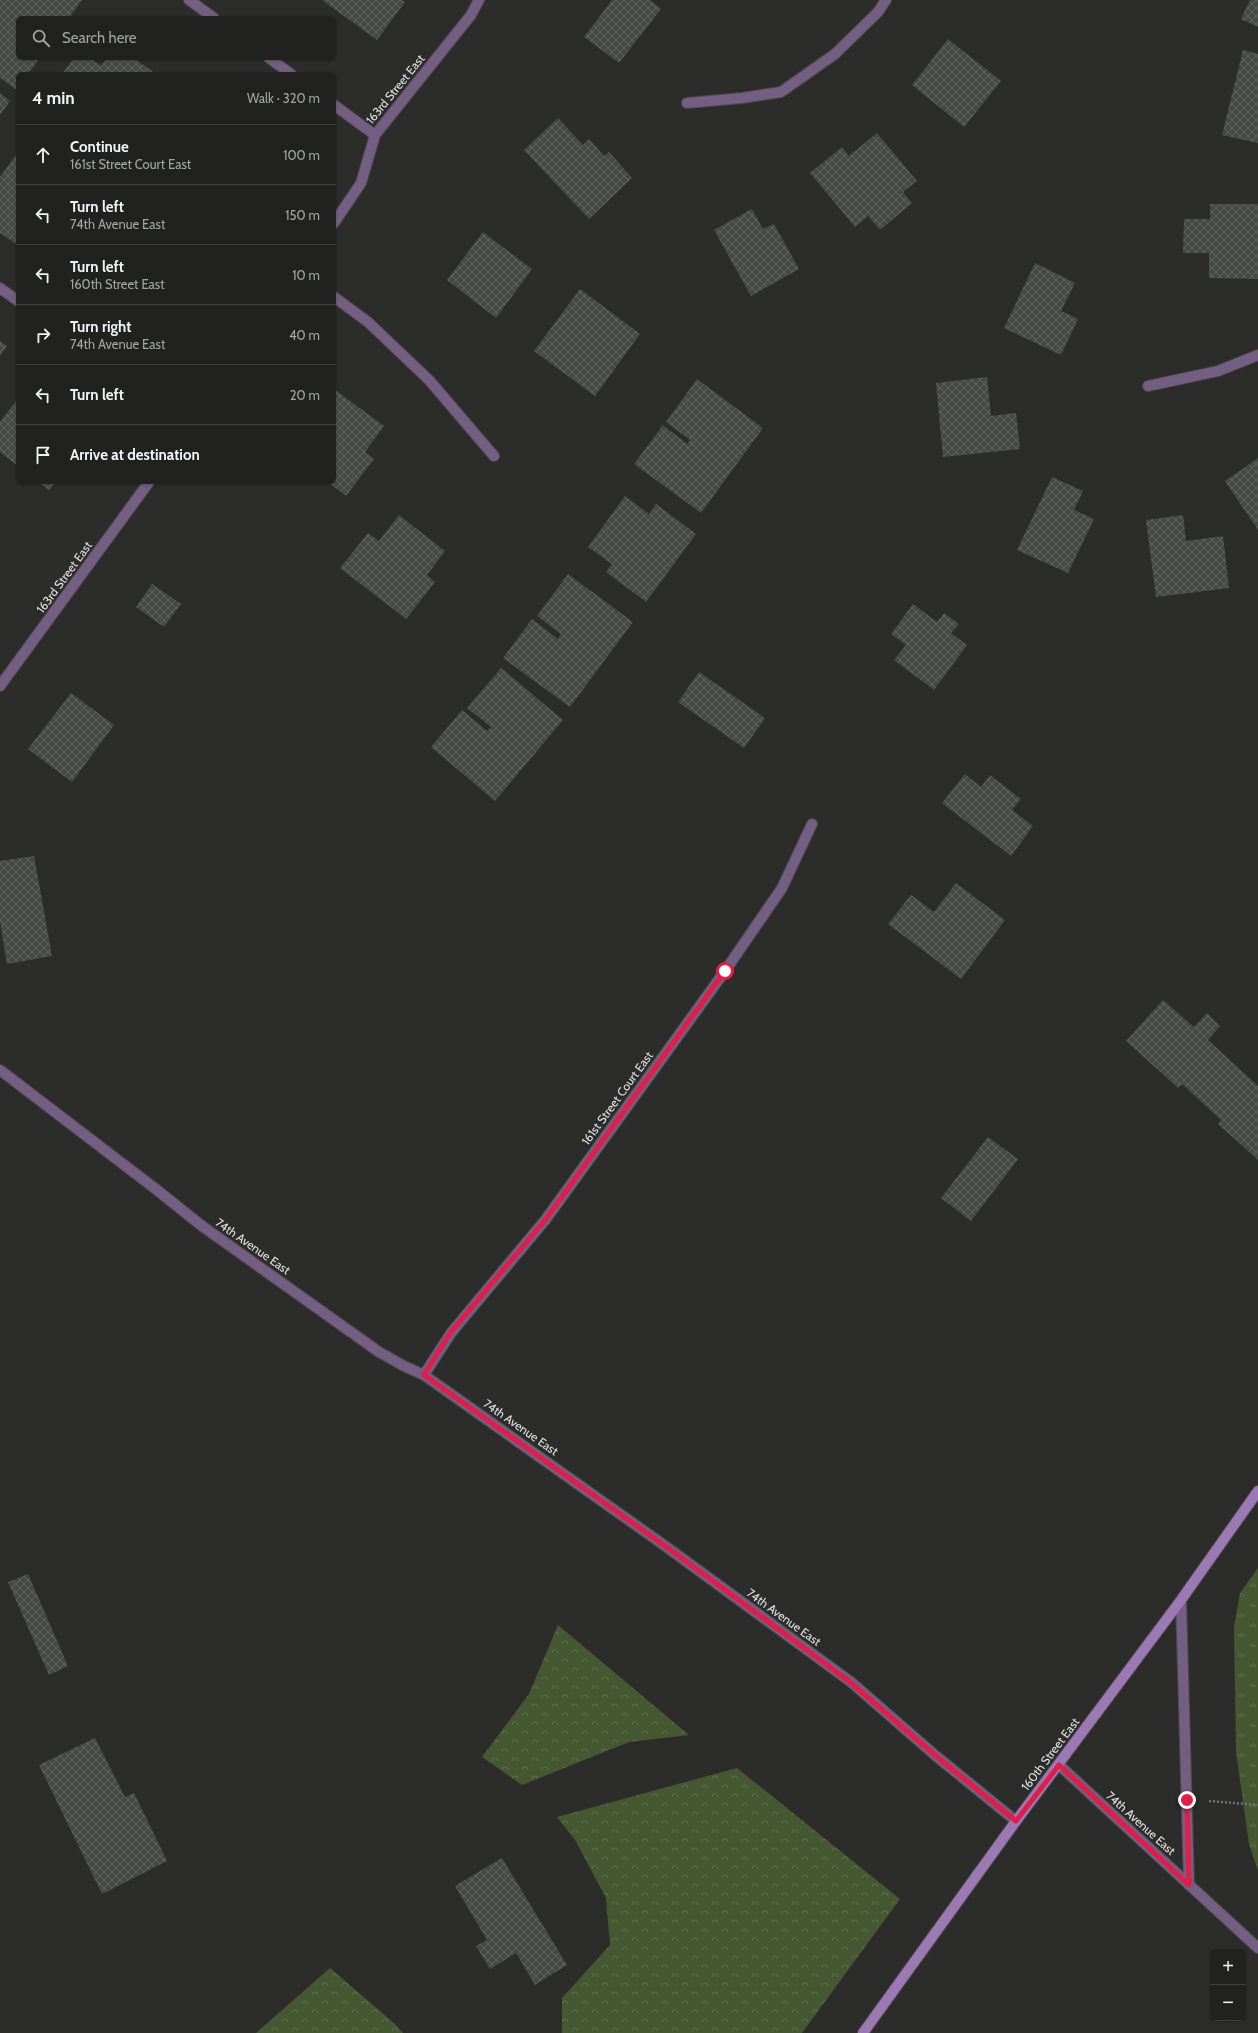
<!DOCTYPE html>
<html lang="en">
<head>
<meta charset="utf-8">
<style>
  :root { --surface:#212220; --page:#292a29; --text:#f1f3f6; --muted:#a2a4a5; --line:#3e3f3e }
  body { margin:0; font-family:Cabin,sans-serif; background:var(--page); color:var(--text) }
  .controls { position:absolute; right:12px; bottom:12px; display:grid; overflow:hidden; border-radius:6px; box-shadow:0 1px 3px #0004 }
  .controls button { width:36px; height:36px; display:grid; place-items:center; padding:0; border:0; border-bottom:1px solid var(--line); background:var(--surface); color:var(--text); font:20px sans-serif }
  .stop { position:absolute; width:12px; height:12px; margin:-9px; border:3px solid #e11d48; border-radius:50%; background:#fff }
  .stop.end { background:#e11d48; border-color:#fff; box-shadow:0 1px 4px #0008 }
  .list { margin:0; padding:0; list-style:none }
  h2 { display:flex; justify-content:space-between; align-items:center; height:52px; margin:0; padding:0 16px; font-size:17px }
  h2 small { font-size:13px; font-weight:400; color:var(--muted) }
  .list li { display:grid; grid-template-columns:26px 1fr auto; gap:12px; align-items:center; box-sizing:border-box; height:60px; padding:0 16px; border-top:1px solid var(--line) }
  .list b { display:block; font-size:15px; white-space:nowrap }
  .list p { margin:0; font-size:13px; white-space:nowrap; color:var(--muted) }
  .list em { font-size:13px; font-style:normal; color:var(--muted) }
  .icon { flex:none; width:22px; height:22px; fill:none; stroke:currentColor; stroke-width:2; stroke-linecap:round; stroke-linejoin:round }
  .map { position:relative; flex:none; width:1258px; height:2033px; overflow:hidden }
  .search { position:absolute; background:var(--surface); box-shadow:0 1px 3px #0004; left:16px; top:16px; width:320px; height:44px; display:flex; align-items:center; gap:10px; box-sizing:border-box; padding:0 14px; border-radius:6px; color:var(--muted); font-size:15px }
  .panel { position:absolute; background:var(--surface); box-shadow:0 1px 3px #0004; left:16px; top:72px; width:320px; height:412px; border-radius:6px }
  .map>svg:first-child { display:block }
  .grass { fill:url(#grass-tufts) }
  .forest { fill:url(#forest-crowns) }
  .building { fill:url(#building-cross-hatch) }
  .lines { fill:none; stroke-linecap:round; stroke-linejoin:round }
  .service-casing { stroke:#494a48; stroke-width:12 }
  .minor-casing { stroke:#494a48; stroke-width:12 }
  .tertiary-casing { stroke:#494a48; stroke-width:12 }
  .secondary-casing { stroke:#494a48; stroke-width:12 }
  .path { stroke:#737472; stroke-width:2.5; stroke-dasharray:2 2; stroke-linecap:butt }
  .service { stroke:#745e83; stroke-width:10 }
  .minor { stroke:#745e83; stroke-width:10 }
  .tertiary { stroke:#745e83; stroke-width:10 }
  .secondary { stroke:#9c79b4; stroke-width:10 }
  .route { stroke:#e11d48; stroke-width:5 }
  .labels { text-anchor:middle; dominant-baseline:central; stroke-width:3.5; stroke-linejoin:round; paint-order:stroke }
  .street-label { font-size:12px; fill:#e1e2e0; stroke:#2c2d2b }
</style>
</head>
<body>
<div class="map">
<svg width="1258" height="2033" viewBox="0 0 1258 2033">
  <defs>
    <pattern id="grass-tufts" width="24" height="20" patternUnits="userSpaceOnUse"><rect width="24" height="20" fill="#455832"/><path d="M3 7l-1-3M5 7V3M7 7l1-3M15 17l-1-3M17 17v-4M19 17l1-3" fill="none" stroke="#60704f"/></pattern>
    <pattern id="forest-crowns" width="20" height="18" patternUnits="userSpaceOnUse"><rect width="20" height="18" fill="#455832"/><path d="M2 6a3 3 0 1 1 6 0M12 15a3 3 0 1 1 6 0" fill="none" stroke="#60704f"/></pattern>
    <pattern id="building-cross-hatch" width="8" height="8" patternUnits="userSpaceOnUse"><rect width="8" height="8" fill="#474946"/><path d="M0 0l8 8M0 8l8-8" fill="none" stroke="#616360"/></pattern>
  </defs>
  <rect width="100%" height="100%" fill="#2c2d2b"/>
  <path class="grass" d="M1258,1568v303l-9,-27 -13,-92 -2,-125 6,-34z"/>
  <g class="forest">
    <path d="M558,1625l131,110 -60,7 -107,43 -40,-28 47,-63z"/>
    <path d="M737,1768l163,131 -98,134h-240v-35l48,-53 -4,-47 -31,-58 -18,-23z"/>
    <path d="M330,1968l65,56 8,9h-147z"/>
  </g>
  <g class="building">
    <path d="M0,0h82l-13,18h-51v40h22l-12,16h-10l-1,16 -17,-12z"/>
    <path d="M322,0h80l3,2 -28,38z"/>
    <path d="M612,0h38l11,9 -42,54 -35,-26z"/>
    <path d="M1250,0h8v27l-17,-8z"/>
    <path d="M948,39l53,42 -37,46 -52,-42z"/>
    <path d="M1243,50l15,4v89l-36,-8z"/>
    <path d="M74,58h16l11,8 6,-8h27l22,16h-94z"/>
    <path d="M0,93l10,8 -10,14z"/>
    <path d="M558,118l25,27 6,-6 15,17 5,-4 23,26 -43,41 -65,-69z"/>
    <path d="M877,133l40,48 -14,11 9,11 -32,27 -12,-14 -13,11 -45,-54 32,-26 7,9z"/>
    <path d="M18,152v89l-2,3 -16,-11v-56z"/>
    <path d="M1210,204h48v75l-49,-1v-25h-26l1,-34h26z"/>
    <path d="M752,209l11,20 11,-5 25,45 -48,27 -37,-66z"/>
    <path d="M483,232l49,37 -36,49 -49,-38z"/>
    <path d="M1035,263l40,20 -14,28 17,8 -17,36 -57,-27z"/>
    <path d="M580,289l60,45 -45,62 -61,-45z"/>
    <path d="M0,341l7,5 -7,10z"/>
    <path d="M987,377l4,39 25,-3 4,36 -77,8 -7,-74z"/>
    <path d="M697,379l66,49 -62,85 -67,-49 29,-39 24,19 3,-4 -24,-18z"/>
    <path d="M334,389l50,37 -19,26 9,7 -28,37 -18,-14h6z"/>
    <path d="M18,398v68l-18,-14v-30z"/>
    <path d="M1258,458v72l-33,-49z"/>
    <path d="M1052,477l31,14 -9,19 20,9 -26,54 -51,-23z"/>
    <path d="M38,482h18l-7,8z"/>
    <path d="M625,496l24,18 7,-10 40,30 -50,68 -40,-30 6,-8 -24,-17z"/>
    <path d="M399,515l46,36 -18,24 8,7 -29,37 -66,-51 28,-35 11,8z"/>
    <path d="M1183,515l3,26 37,-5 6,52 -73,9 -10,-77z"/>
    <path d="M568,574l65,48 -63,85 -67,-49 29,-39 26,20 3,-5 -24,-18z"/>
    <path d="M152,584l29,20 -17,23 -28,-20z"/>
    <path d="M913,604l24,18 7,-9 15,11 -8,9 16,12 -33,45 -40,-30 12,-15 -15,-11z"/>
    <path d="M501,668l62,52 -68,81 -64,-54 31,-37 25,21 4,-4 -24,-19z"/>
    <path d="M699,672l66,46 -21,30 -66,-46z"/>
    <path d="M71,693l43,32 -42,57 -44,-33z"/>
    <path d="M965,774l16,13 9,-12 31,24 -9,11 21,16 -22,30 -69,-53z"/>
    <path d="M34,856l18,100 -45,8 -7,-42v-61z"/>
    <path d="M956,883l49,37 -44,59 -73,-55 23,-29 23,17z"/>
    <path d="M1163,1000l31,27 13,-14 13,13 -12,14 50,46v74l-40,-36 3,-4 -39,-36 -4,4 -52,-47z"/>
    <path d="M988,1137l30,22 -47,62 -30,-23z"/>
    <path d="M28,1574l40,92 -19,9 -41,-93z"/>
    <path d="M95,1738l30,59 9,-4 33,68 -65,33 -63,-129z"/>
    <path d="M502,1858l65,107 -32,20 -19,-32 -26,16 -14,-23 11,-6 -32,-54z"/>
  </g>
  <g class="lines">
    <defs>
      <g id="service">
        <path d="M0,288l18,13"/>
        <path d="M1181,1600l8,285"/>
      </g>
      <g id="minor">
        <path d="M189,0l25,18"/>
        <path d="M269,58l22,16"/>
        <path d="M687,103l55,-5 39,-6 54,-38 43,-42 8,-12"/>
        <path d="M334,105l41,30"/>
        <path d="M334,223l27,-40 14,-48 96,-120 8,-15"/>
        <path d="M334,297l34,25 61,58 65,76"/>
        <path d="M1148,386l70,-15 40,-16"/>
        <path d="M0,686l149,-204"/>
        <path d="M0,1070l157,120 45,36 177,126 25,14 20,9 244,173 183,134 85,74 80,65"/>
        <path d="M424,1375l27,-42 95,-114 179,-248 57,-83 30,-64"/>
      </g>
      <path id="tertiary" d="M1059,1765l199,183"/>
      <path id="secondary" d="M863,2033l153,-212 165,-221 77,-109"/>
    </defs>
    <use href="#service" class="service-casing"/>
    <use href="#minor" class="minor-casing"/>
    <use href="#tertiary" class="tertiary-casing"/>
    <use href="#secondary" class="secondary-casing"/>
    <path class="path" d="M1209,1801l49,4"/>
    <use href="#service" class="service"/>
    <use href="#minor" class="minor"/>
    <use href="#tertiary" class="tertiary"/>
    <use href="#secondary" class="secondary"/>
  </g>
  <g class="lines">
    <path class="route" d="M725,971l-179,248 -96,114 -26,42 244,173 182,134 86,74 80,65 43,-56 130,120 -2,-85"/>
  </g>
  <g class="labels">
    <g class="street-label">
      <text transform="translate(395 89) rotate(-51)">163rd Street East</text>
      <text transform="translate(64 577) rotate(-54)">163rd Street East</text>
      <text transform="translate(617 1098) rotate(-54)">161st Street Court East</text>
      <text transform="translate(253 1246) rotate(35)">74th Avenue East</text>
      <text transform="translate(521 1427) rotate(35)">74th Avenue East</text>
      <text transform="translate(784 1617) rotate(36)">74th Avenue East</text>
      <text transform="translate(1050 1754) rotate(-53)">160th Street East</text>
      <text transform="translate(1141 1823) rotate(42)">74th Avenue East</text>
    </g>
  </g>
</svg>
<div class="controls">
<button>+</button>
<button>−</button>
</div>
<div class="stop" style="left:725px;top:971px"></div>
<div class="stop end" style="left:1187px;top:1800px"></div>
<div class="search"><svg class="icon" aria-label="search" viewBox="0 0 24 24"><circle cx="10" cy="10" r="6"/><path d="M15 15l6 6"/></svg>Search here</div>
<section class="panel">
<h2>4 min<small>Walk · 320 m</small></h2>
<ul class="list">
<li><svg class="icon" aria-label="ahead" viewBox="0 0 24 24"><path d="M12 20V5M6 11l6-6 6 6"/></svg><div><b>Continue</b><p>161st Street Court East</p></div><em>100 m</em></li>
<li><svg class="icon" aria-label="left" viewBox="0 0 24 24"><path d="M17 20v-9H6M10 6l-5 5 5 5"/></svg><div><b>Turn left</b><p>74th Avenue East</p></div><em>150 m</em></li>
<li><svg class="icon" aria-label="left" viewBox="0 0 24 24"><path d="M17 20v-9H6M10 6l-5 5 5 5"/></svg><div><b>Turn left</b><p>160th Street East</p></div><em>10 m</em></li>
<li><svg class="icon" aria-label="right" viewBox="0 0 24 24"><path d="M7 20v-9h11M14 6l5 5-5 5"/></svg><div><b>Turn right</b><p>74th Avenue East</p></div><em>40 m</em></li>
<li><svg class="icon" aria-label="left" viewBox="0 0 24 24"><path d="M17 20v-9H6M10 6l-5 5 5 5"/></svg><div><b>Turn left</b></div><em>20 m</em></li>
<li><svg class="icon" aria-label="arrive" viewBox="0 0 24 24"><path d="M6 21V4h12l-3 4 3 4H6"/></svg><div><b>Arrive at destination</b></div></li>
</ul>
</section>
</div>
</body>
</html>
